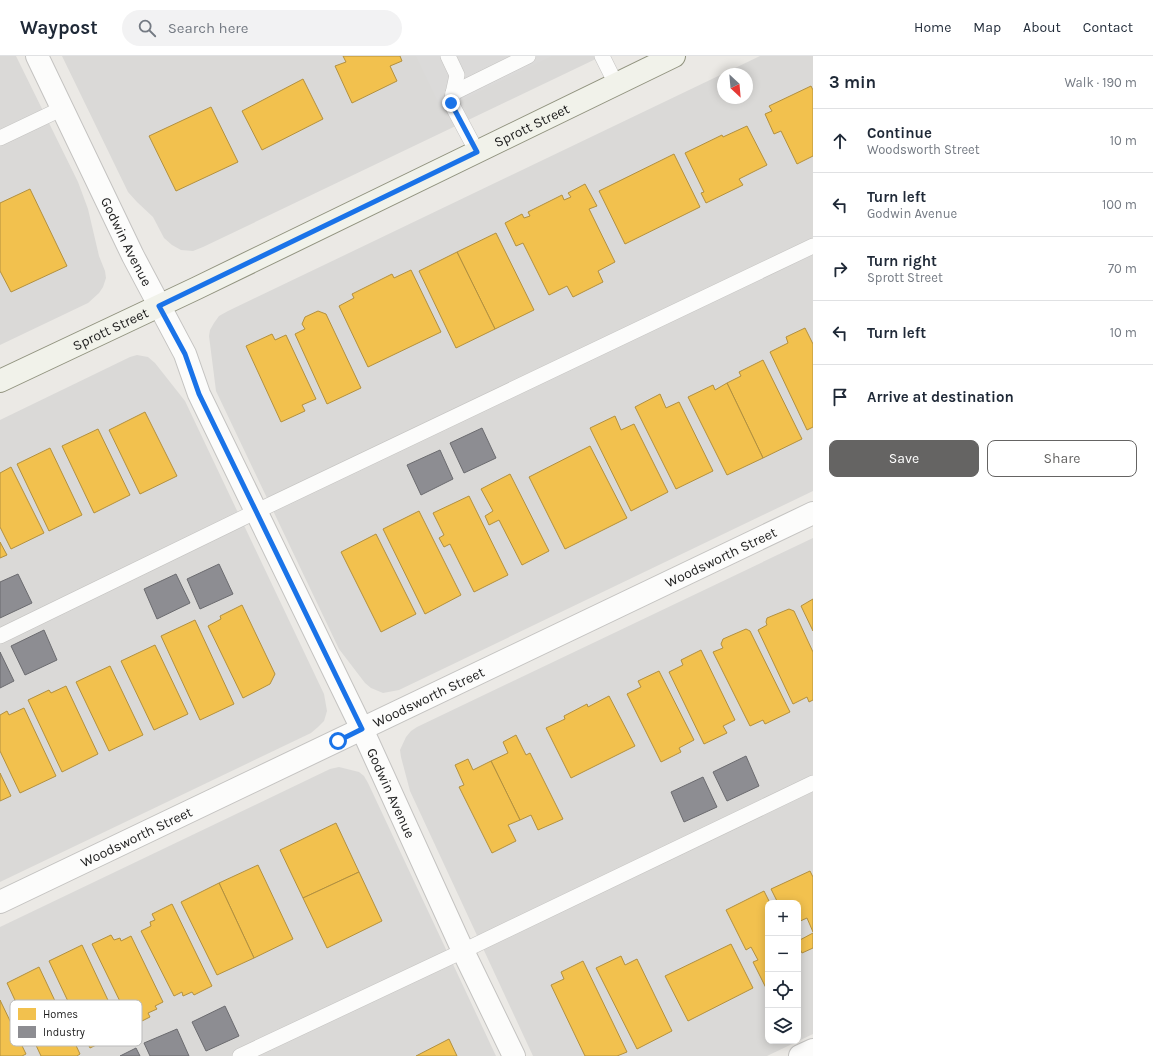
<!DOCTYPE html>
<html lang="en">
<head>
<meta charset="utf-8">
<style>
  :root { --surface:#fff; --page:#f2f2f3; --text:#1f2937; --muted:#747a83; --line:#e0e1e3; --accent:#656463 }
  body { margin:0; font-family:Karla,sans-serif; background:var(--page); color:var(--text) }
  .controls { position:absolute; right:12px; bottom:12px; display:grid; overflow:hidden; border-radius:8px; box-shadow:0 2px 10px #0003 }
  .controls button { width:36px; height:36px; display:grid; place-items:center; padding:0; border:0; border-bottom:1px solid var(--line); background:var(--surface); color:var(--text); font:20px sans-serif }
  .compass { position:absolute; left:717px; top:12px; width:36px; height:36px; border-radius:50%; background:var(--surface); box-shadow:0 2px 10px #0003; rotate:154deg }
  .stop { position:absolute; width:12px; height:12px; margin:-9px; border:3px solid #1a73e8; border-radius:50%; background:#fff }
  .stop.end { background:#1a73e8; border-color:#fff; box-shadow:0 1px 4px #0008 }
  .list { margin:0; padding:0; list-style:none }
  h2 { display:flex; justify-content:space-between; align-items:center; height:52px; margin:0; padding:0 16px; font-size:17px }
  h2 small { font-size:13px; font-weight:400; color:var(--muted) }
  .list li { display:grid; grid-template-columns:26px 1fr auto; gap:12px; align-items:center; box-sizing:border-box; height:64px; padding:0 16px; border-top:1px solid var(--line) }
  .list b { display:block; font-size:15px; white-space:nowrap }
  .list p { margin:0; font-size:13px; white-space:nowrap; color:var(--muted) }
  .list em { font-size:13px; font-style:normal; color:var(--muted) }
  .actions { display:flex; gap:8px; padding:12px 16px }
  .actions a { flex:1; padding:9px 0; border:1px solid var(--accent); border-radius:8px; text-align:center; font-size:14px; color:var(--accent) }
  .actions .main { background:var(--accent); color:#fff }
  .icon { flex:none; width:22px; height:22px; fill:none; stroke:currentColor; stroke-width:2; stroke-linecap:round; stroke-linejoin:round }
  .map { position:relative; flex:none; width:813px; height:1000px; overflow:hidden }
  header { display:flex; align-items:center; gap:24px; box-sizing:border-box; height:56px; padding:0 20px; background:var(--surface); border-bottom:1px solid var(--line) }
  header strong { font-size:19px }
  nav { display:flex; gap:22px; margin-inline-start:auto; font-size:14px }
  .search { width:280px; height:36px; background:var(--page); display:flex; align-items:center; gap:10px; box-sizing:border-box; padding:0 14px; border-radius:22px; color:var(--muted); font-size:15px }
  main { display:flex }
  aside { flex:1; background:var(--surface) }
  .map>svg:first-child { display:block }
  .residential { fill:#dad9d7; fill-rule:evenodd }
  .parking { fill:#dbdad9 }
  .homes { fill:#f2c14e; stroke:#b2903f }
  .industry { fill:#8d8d92; stroke:#6b6b6f }
  .lines { fill:none; stroke-linecap:round; stroke-linejoin:round }
  .lane-casing { stroke:#c4c3c1; stroke-width:16 }
  .street-casing { stroke:#c4c3c1; stroke-width:24 }
  .secondary-casing { stroke:#91937f; stroke-width:24 }
  .lane { stroke:#fcfcfb; stroke-width:15 }
  .street { stroke:#fcfcfb; stroke-width:22 }
  .secondary { stroke:#f1f2ea; stroke-width:22 }
  .route { stroke:#1a73e8; stroke-width:5 }
  .labels { text-anchor:middle; dominant-baseline:central; stroke-width:4; stroke-linejoin:round; paint-order:stroke }
  .street-label { font-size:14px; fill:#1d1d1d; stroke:#fff }
  .key { fill:#fff; stroke:#bbb; stroke-width:1 }
  .key-label { font-size:11px; fill:#1d1d1d }
</style>
</head>
<body>
<header>
<strong>Waypost</strong>
<div class="search"><svg class="icon" aria-label="search" viewBox="0 0 24 24"><circle cx="10" cy="10" r="6"/><path d="M15 15l6 6"/></svg>Search here</div>
<nav><a>Home</a><a>Map</a><a>About</a><a>Contact</a></nav>
</header>
<main>
<div class="map">
<svg width="813" height="1000" viewBox="0 0 813 1000">
  <rect width="100%" height="100%" fill="#ebe9e5"/>
  <g class="residential">
    <path d="M0,0h16l62,126 10,27 11,47 6,15 1,7 -3,9 -4,6 -11,10 -88,42z"/>
    <path d="M62,0h540l-399,191 -10,4 -12,-1 -9,-5 -8,-7 -11,-21 -16,-15 -9,-10z"/>
    <path d="M760,0h53v435l-414,199 -16,3 -12,-5 -6,-5 -26,-34 -123,-258 -7,-55 1,-6 4,-7 5,-7 9,-5zM723,18h24v24h-24z"/>
    <path d="M137,299l11,2 7,6 30,38 139,293 3,17 -3,10 -6,6 -7,6 -311,149v-462l130,-63z"/>
    <path d="M813,482v496l-46,22h-234l-123,-265 -9,-34 -1,-7 6,-13 5,-6 6,-4zM768,847h30v138h-30z"/>
    <path d="M339,711l20,5 5,4 4,7 128,273h-496v-129l330,-158z"/>
  </g>
  <path class="parking" d="M416,0h136l-110,54z"/>
  <g class="homes">
    <path d="M343,0h57l2,5 -12,5 7,15 -45,22 -17,-37 11,-4z"/>
    <path d="M303,23l20,40 -61,31 -20,-39z"/>
    <path d="M811,30l2,4v66l-16,8 -16,-33 -7,3 -9,-20 7,-3 -3,-5z"/>
    <path d="M211,51l27,55 -62,29 -27,-55z"/>
    <path d="M747,70l20,39 -28,14 4,6 -37,18 -5,-10 3,-1 -19,-39 37,-18 1,2z"/>
    <path d="M674,98l26,53 -75,37 -26,-53z"/>
    <path d="M585,128l12,22 -8,3 26,53 -17,9 5,11 -30,15 -6,-11 -18,9 -26,-52 -7,3 -11,-23 17,-9 2,4 6,-2 -2,-4 34,-17 2,5 7,-3 -3,-4z"/>
    <path d="M30,133l37,77 -56,26 -11,-21v-68z"/>
    <path d="M496,177l38,77 -39,19 -38,-77z"/>
    <path d="M457,196l38,77 -39,19 -37,-77z"/>
    <path d="M411,214l30,62 -73,35 -29,-61 15,-8 -2,-4 40,-20 2,4z"/>
    <path d="M318,255l8,3 35,74 -34,16 -32,-70 10,-5 -3,-5 3,-7z"/>
    <path d="M805,272l8,16v83l-6,3 -37,-78 18,-9 -2,-6z"/>
    <path d="M272,278l3,6 11,-5 30,64 -14,6 3,6 -24,11 -35,-76z"/>
    <path d="M763,304l39,79 -39,19 -36,-75 14,-7 -2,-4z"/>
    <path d="M727,327l36,75 -36,17 -39,-78 25,-12 2,5z"/>
    <path d="M660,338l6,14 13,-6 34,69 -37,18 -41,-82z"/>
    <path d="M145,356l32,64 -37,18 -31,-64z"/>
    <path d="M615,360l6,14 13,-6 34,68 -37,19 -41,-83z"/>
    <path d="M98,373l32,66 -36,18 -32,-67z"/>
    <path d="M590,390l37,72 -62,31 -36,-72z"/>
    <path d="M50,392l32,67 -33,16 -32,-67z"/>
    <path d="M11,411l33,66 -33,16 -11,-22v-54z"/>
    <path d="M510,418l39,77 -27,14 -23,-45 -10,5 -4,-9 8,-5 -12,-22z"/>
    <path d="M469,440l39,79 -34,17 -24,-48 -6,3 -5,-9 5,-3 -11,-22z"/>
    <path d="M419,455l42,84 -36,19 -42,-85z"/>
    <path d="M376,478l40,80 -35,18 -40,-80z"/>
    <path d="M0,486l7,13 -7,3z"/>
    <path d="M813,543v32l-12,-25z"/>
    <path d="M242,549l33,69 -5,10 -27,14 -35,-72 13,-7 -1,-3z"/>
    <path d="M789,553l5,2 19,41v48l-4,2 -2,-5 -14,7 -35,-74 9,-5 -1,-3 1,-4z"/>
    <path d="M195,564l39,84 -34,16 -39,-84z"/>
    <path d="M746,573l4,2 40,81 -25,12 -2,-4 -13,6 -37,-74 10,-4 -2,-4 2,-5z"/>
    <path d="M155,589l33,69 -34,16 -33,-69z"/>
    <path d="M701,594l34,70 -12,6 4,7 -23,11 -35,-72 14,-7 -2,-5z"/>
    <path d="M110,610l33,69 -34,16 -33,-69z"/>
    <path d="M659,615l35,69 -15,8 2,4 -20,10 -34,-68 14,-7 -3,-6z"/>
    <path d="M66,630l32,68 -36,18 -34,-72 21,-10 2,3z"/>
    <path d="M609,640l26,50 -64,32 -25,-50 19,-9 -1,-3 23,-12 1,3z"/>
    <path d="M24,652l32,68 -36,17 -20,-42v-36l7,-4 2,4z"/>
    <path d="M516,679l10,20 4,-2 33,66 -25,11 -7,-15 -11,5 -29,-59 17,-8 -5,-11z"/>
    <path d="M468,703l5,11 18,-9 29,59 -12,5 8,16 -24,12 -33,-66 5,-2 -9,-20z"/>
    <path d="M0,717l11,23 -11,5z"/>
    <path d="M336,767l23,49 -56,26 -23,-48z"/>
    <path d="M258,809l35,74 -39,19 -35,-75z"/>
    <path d="M810,815l3,6v55l-6,-14 -9,4v-19h-20l-7,-14z"/>
    <path d="M359,816l23,49 -55,27 -24,-50z"/>
    <path d="M219,827l35,75 -37,17 -36,-73z"/>
    <path d="M764,835l6,12h-2v86l-1,1 -14,-28 5,-2 -7,-13 -5,3 -20,-40z"/>
    <path d="M172,848l40,82 -18,9 -2,-3 -9,4 -1,-4 -8,4 -33,-65 10,-5 -1,-4 5,-2 -3,-6z"/>
    <path d="M813,877v15l-11,5 -4,-8v-4z"/>
    <path d="M111,879l3,5 6,-2 1,3 10,-5 32,66 -8,4 2,3 -9,4 2,4 -18,9 -40,-82z"/>
    <path d="M731,888l22,44 -65,33 -23,-45z"/>
    <path d="M82,889l41,87 -33,16 -41,-87z"/>
    <path d="M621,900l4,9 12,-6 35,72 -35,18 -41,-81z"/>
    <path d="M583,905l44,91 -10,4h-32l-34,-71 13,-6 -3,-7z"/>
    <path d="M39,911l41,87 -3,2h-36l-34,-73z"/>
    <path d="M0,944l26,54 -4,2h-22z"/>
    <path d="M449,983l8,17h-41z"/>
  </g>
  <g class="industry">
    <path d="M482,372l14,30 -32,15 -14,-30z"/>
    <path d="M440,394l13,29 -32,16 -14,-30z"/>
    <path d="M219,508l14,30 -33,15 -13,-30z"/>
    <path d="M18,518l14,29 -32,15v-36z"/>
    <path d="M176,518l14,29 -33,16 -13,-30z"/>
    <path d="M44,574l13,30 -32,15 -14,-29z"/>
    <path d="M0,596l14,29 -14,7z"/>
    <path d="M746,700l13,30 -32,15 -14,-29z"/>
    <path d="M703,721l14,30 -33,15 -13,-30z"/>
    <path d="M225,950l14,30 -33,15 -14,-29z"/>
    <path d="M177,973l12,27h-39l-6,-13z"/>
    <path d="M136,992l4,8h-20z"/>
  </g>
  <g class="lines">
    <defs>
      <g id="lane">
        <path d="M448,0l9,19 -6,28 26,49"/>
        <path d="M602,0l14,28"/>
        <path d="M453,37l75,-37"/>
        <path d="M0,82l63,-30"/>
        <path d="M0,580l255,-124 558,-266"/>
        <path d="M240,1000l223,-105 350,-168"/>
      </g>
      <g id="street">
        <path id="s1" d="M37,0l96,200 52,98 14,40 163,335 101,222 51,105"/>
        <path id="s2" d="M0,846l813,-389"/>
        <path d="M800,1000l13,-6"/>
      </g>
      <g id="secondary">
        <path id="s3" d="M0,325l197,-93 477,-232"/>
      </g>
    </defs>
    <use href="#lane" class="lane-casing"/>
    <use href="#street" class="street-casing"/>
    <use href="#secondary" class="secondary-casing"/>
    <use href="#lane" class="lane"/>
    <use href="#street" class="street"/>
    <use href="#secondary" class="secondary"/>
  </g>
  <g class="lines">
    <path class="route" d="M338,685l24,-12 -163,-335 -14,-40 -26,-48 318,-154 -26,-49"/>
  </g>
  <g class="labels">
    <g class="street-label">
      <text stroke="none"><textPath href="#s3" startOffset="590">Sprott Street</textPath></text>
      <text stroke="none"><textPath href="#s1" startOffset="206">Godwin Avenue</textPath></text>
      <text stroke="none"><textPath href="#s3" startOffset="122">Sprott Street</textPath></text>
      <text stroke="none"><textPath href="#s2" startOffset="799">Woodsworth Street</textPath></text>
      <text stroke="none"><textPath href="#s2" startOffset="475">Woodsworth Street</textPath></text>
      <text stroke="none"><textPath href="#s1" startOffset="818">Godwin Avenue</textPath></text>
      <text stroke="none"><textPath href="#s2" startOffset="151">Woodsworth Street</textPath></text>
    </g>
  </g>
  <rect x="10" y="944" width="132" height="46" rx="6" class="key"/>
  <rect x="18" y="952" width="18" height="12" fill="#f2c14e"/>
  <rect x="18" y="970" width="18" height="12" fill="#8d8d92"/>
  <g class="key-label">
    <text x="43" y="962">Homes</text>
    <text x="43" y="980">Industry</text>
  </g>
</svg>
<div class="controls">
<button>+</button>
<button>−</button>
<button><svg class="icon" aria-label="locate" viewBox="0 0 24 24"><circle cx="12" cy="12" r="6"/><path d="M12 2v4M12 18v4M2 12h4M18 12h4"/></svg></button>
<button><svg class="icon" aria-label="layers" viewBox="0 0 24 24"><path d="M12 4l9 5-9 5-9-5zM3 14l9 5 9-5"/></svg></button>
</div>
<svg class="compass" viewBox="-18 -18 36 36"><path d="M0-13l5 13h-10z" fill="#e53935"/><path d="M0 13l5-13h-10z" fill="#747a83"/></svg>
<div class="stop" style="left:338px;top:685px"></div>
<div class="stop end" style="left:451px;top:47px"></div>
</div>
<aside>
<h2>3 min<small>Walk · 190 m</small></h2>
<ul class="list">
<li><svg class="icon" aria-label="ahead" viewBox="0 0 24 24"><path d="M12 20V5M6 11l6-6 6 6"/></svg><div><b>Continue</b><p>Woodsworth Street</p></div><em>10 m</em></li>
<li><svg class="icon" aria-label="left" viewBox="0 0 24 24"><path d="M17 20v-9H6M10 6l-5 5 5 5"/></svg><div><b>Turn left</b><p>Godwin Avenue</p></div><em>100 m</em></li>
<li><svg class="icon" aria-label="right" viewBox="0 0 24 24"><path d="M7 20v-9h11M14 6l5 5-5 5"/></svg><div><b>Turn right</b><p>Sprott Street</p></div><em>70 m</em></li>
<li><svg class="icon" aria-label="left" viewBox="0 0 24 24"><path d="M17 20v-9H6M10 6l-5 5 5 5"/></svg><div><b>Turn left</b></div><em>10 m</em></li>
<li><svg class="icon" aria-label="arrive" viewBox="0 0 24 24"><path d="M6 21V4h12l-3 4 3 4H6"/></svg><div><b>Arrive at destination</b></div></li>
</ul>
<div class="actions"><a class="main">Save</a><a>Share</a></div>
</aside>
</main>
</body>
</html>
